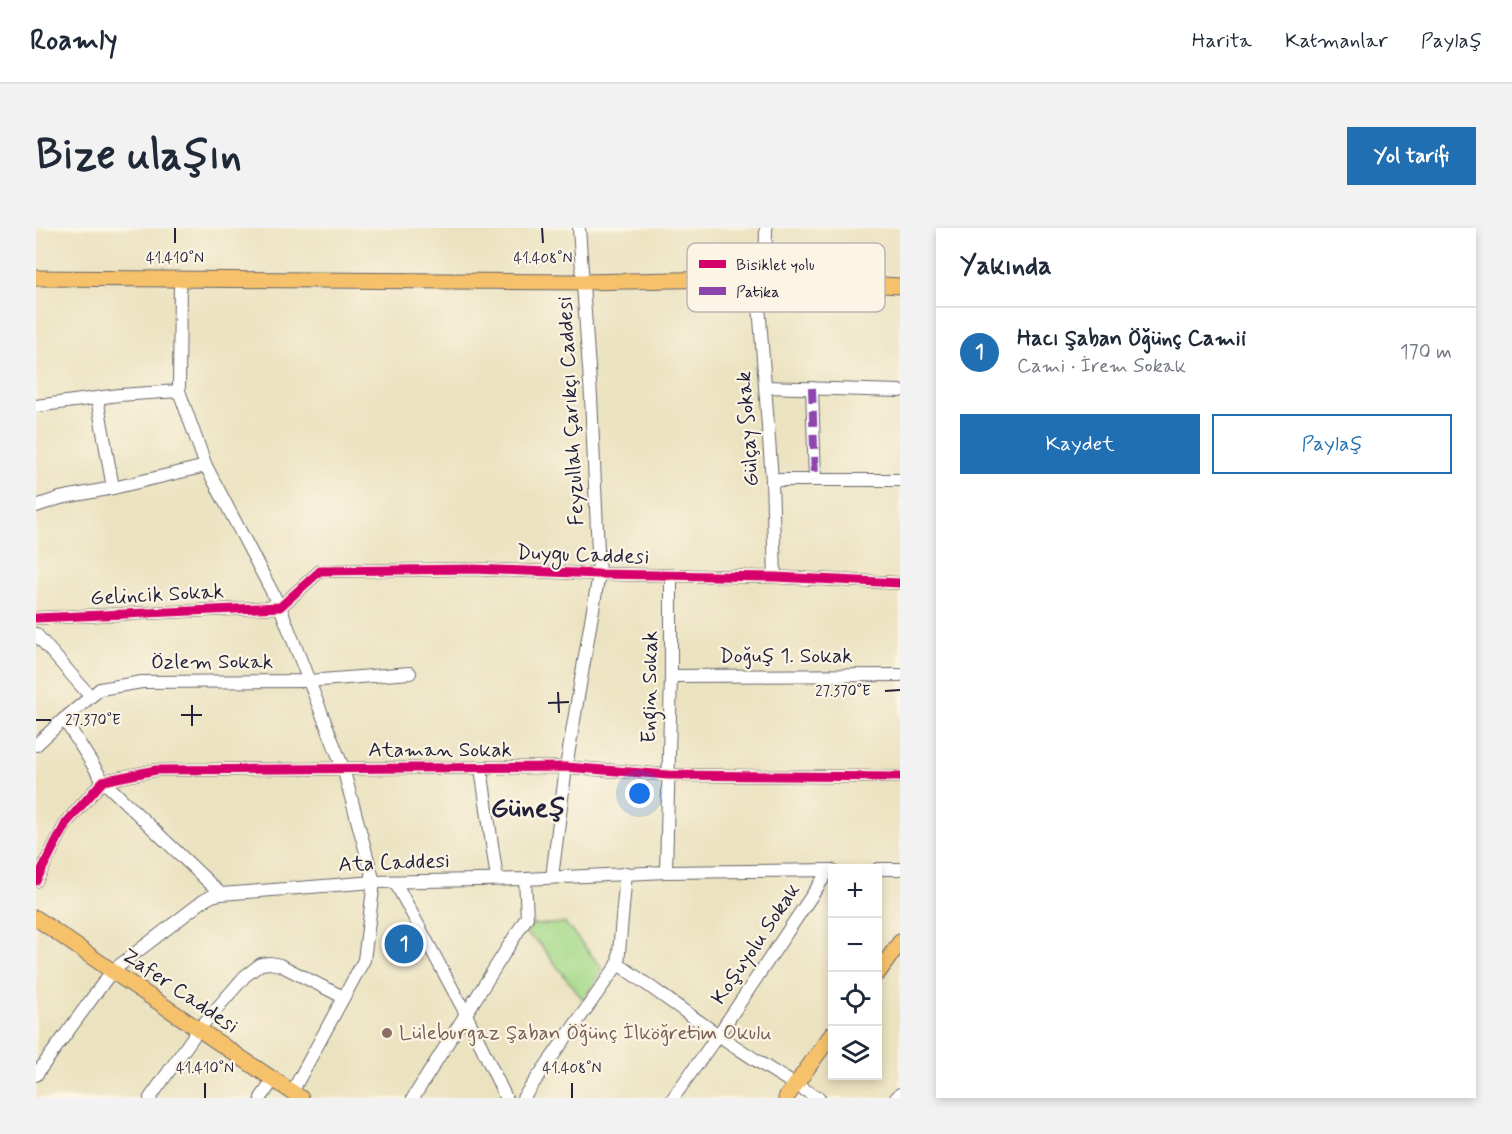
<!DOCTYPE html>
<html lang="tr">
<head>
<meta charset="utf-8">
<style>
  :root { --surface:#fff; --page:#f2f2f3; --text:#1f2937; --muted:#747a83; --line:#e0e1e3; --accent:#1f6fb2 }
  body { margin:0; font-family:Mynerve,sans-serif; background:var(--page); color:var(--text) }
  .controls { position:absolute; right:18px; bottom:18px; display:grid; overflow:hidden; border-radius:0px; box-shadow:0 3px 9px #0003 }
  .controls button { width:54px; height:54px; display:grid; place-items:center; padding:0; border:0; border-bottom:2px solid var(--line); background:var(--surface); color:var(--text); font:30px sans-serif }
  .you { position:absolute; left:604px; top:566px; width:21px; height:21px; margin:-15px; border:4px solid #fff; border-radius:50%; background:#1a73e8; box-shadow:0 0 0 9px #1a73e833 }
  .badge { display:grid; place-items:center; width:39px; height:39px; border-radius:50%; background:var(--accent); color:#fff; font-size:20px; font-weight:700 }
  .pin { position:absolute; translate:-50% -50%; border:3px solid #fff; box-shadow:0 2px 6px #0006 }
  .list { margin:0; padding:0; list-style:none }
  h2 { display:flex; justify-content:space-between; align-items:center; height:78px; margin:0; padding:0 24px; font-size:26px }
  h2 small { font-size:20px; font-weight:400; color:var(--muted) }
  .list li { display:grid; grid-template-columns:39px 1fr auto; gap:18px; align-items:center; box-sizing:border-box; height:90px; padding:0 24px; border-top:2px solid var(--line) }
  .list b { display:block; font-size:22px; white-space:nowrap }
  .list p { margin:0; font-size:20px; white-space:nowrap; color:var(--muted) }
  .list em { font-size:20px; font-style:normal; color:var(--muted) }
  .actions { display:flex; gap:12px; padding:18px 24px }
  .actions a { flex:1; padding:14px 0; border:2px solid var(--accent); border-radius:0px; text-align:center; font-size:21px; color:var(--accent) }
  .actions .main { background:var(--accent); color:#fff }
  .icon { flex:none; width:33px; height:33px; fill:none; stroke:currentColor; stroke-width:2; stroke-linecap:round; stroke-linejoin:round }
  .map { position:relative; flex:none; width:864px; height:870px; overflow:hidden; border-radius:0px }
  header { display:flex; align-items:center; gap:36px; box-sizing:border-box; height:84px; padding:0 30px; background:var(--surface); border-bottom:2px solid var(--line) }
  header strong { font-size:28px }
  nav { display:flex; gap:33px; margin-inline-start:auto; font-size:21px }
  .intro { display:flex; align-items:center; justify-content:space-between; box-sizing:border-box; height:144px; padding:0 36px }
  h1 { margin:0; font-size:42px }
  .button { padding:15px 27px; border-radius:0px; background:var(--accent); color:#fff; font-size:21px; font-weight:700 }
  main { display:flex; gap:36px; padding:0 36px }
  aside { flex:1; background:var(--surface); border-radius:0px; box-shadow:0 3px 9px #0003 }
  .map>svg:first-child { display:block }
  .green { fill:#a4d989; stroke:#637e62; stroke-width:1.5 }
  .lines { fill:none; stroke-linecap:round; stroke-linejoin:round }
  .minor-casing { stroke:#68656a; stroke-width:14 }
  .major-casing { stroke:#68656a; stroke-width:17 }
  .minor { stroke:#fff; stroke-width:12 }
  .major { stroke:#f5c16b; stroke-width:15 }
  .quiet { stroke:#8e44ad; stroke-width:8; stroke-dasharray:15 8; stroke-linecap:butt }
  .cycleway-casing { stroke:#fcf5e5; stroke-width:13 }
  .cycleway { stroke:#d6006c; stroke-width:9 }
  .ticks { fill:none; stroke:#22223b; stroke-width:2 }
  .education-dot { fill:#8d6e63; stroke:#fcf5e5; stroke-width:2 }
  .labels { text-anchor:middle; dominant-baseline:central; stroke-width:4.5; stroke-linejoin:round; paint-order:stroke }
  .street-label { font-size:21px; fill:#22223b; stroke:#fcf5e5 }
  .education-label { font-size:21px; fill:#785e54; stroke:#fcf5e5; text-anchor:start }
  .district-label { font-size:27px; font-weight:bold; fill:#22223b; stroke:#fcf5e5 }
  .key { fill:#fcf5e5; stroke:#bbb6b2; stroke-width:1.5 }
  .key-label { font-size:16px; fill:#22223b }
  .ticks-label { font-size:15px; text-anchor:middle; fill:#22223b; stroke:#fcf5e5; stroke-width:4.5; stroke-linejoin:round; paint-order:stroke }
</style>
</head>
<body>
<header>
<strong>Roamly</strong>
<nav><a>Harita</a><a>Katmanlar</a><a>Paylaş</a></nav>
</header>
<div class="intro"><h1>Bize ulaşın</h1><a class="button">Yol tarifi</a></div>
<main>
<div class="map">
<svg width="864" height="870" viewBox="0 0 864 870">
  <rect width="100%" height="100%" fill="#fcf5e5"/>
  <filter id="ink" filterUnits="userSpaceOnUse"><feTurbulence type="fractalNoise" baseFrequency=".0167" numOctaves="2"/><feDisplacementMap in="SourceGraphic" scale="12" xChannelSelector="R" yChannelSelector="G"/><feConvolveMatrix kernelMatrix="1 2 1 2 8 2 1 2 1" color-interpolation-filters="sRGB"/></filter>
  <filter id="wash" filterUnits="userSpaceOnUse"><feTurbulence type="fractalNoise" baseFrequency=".008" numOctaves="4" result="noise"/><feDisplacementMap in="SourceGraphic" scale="24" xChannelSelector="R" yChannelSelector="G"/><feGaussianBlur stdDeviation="1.35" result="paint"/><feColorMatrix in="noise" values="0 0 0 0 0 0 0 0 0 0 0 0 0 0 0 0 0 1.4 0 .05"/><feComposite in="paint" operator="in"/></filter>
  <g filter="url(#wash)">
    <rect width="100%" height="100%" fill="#ebe2c0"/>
    <path class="green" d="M497,695l2,2 30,-2 38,46 -20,31 -44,-57 -13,-9z"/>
  </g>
  <g filter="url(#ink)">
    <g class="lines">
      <defs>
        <g id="minor">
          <path d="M721,50l15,202 3,97"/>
          <path d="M729,50l1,-50"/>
          <path d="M144,51l-1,112 27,75 74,141 63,161 31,114 -10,78 -72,132"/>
          <path d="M729,159l135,4"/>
          <path d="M776,160l3,92"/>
          <path d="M61,170l16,90"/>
          <path d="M0,178l83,-11 60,-4"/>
          <path d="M736,252h128"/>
          <path d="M0,278l24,-8 53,-10 93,-22"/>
          <path d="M0,390l244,-11 40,-36 153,-2 126,5 176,3 125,6"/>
          <path d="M0,406l54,62"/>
          <path d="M635,448l229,-1"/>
          <path d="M28,491l39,62 118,113"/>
          <path d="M0,517l28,-26 36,-30 42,-7 167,-1 101,-8"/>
          <path d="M445,540l16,111"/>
          <path d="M842,641h22"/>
          <path d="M630,644l5,-196v-100"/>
          <path d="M516,649l14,-110 33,-193 -8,-177 -12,-169"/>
          <path d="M0,653l30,-58 37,-42 53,-11 410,-3 102,8 232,2"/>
          <path d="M359,654l71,132 40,84"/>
          <path d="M582,736c66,46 131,96 201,134"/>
          <path d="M0,847l76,-104 91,-70 9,-5 9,-2 153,-12 151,-3 141,-7 166,-2"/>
          <path d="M114,870l48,-68 47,-54 16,-12 9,-1 10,2 63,32"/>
          <path d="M225,870l12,-18"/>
          <path d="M377,870l114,-181 -2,-38"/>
          <path d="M487,870l95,-134 8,-91"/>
          <path d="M637,870l45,-63 111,-165"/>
          <path d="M860,870l4,-4"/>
        </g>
        <g id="major">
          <path d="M0,50l547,4 182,-4 135,8"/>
          <path d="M0,690l76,53 189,127"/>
          <path d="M842,745l22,-31"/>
          <path d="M750,870l46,-64"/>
        </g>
      </defs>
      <use href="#minor" class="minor-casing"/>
      <use href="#major" class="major-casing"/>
      <use href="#minor" class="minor"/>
      <use href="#major" class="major"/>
      <path class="quiet" d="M776,160l3,92"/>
      <defs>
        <g id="cycleway">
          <path d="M0,390l244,-11 40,-36 153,-2 126,5 176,3 125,6"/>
          <path d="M0,653l30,-58 37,-42 53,-11 410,-3 102,8 232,2"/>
        </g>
      </defs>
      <use href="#cycleway" class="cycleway-casing"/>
      <use href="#cycleway" class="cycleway"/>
    </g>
  </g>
  <path class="ticks" d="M139,0v15M506,0l1,15M849,463l15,-1M522,464l1,21M512,475l21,-1M156,477v21M145,487h21M0,492h15M169,855v15M536,855v15"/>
  <circle class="education-dot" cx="351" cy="805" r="6"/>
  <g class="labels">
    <g class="street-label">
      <text transform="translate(535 183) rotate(-93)">Feyzullah Çarıkçı Caddesi</text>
      <text transform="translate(712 201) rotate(-94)">Gülçay Sokak</text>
      <text transform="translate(547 327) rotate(2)">Duygu Caddesi</text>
      <text transform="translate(121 367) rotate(-3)">Gelincik Sokak</text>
      <text x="750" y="428">Doğuş 1. Sokak</text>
      <text x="176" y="434">Özlem Sokak</text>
      <text transform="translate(614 459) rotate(-89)">Engin Sokak</text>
      <text x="404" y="522">Ataman Sokak</text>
      <text transform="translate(358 635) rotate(-2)">Ata Caddesi</text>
      <text transform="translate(720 716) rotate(-56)">Koşuyolu Sokak</text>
      <text transform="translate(144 763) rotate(34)">Zafer Caddesi</text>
    </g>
    <g class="education-label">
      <text x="363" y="805">Lüleburgaz Şaban Öğünç İlköğretim Okulu</text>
    </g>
    <g class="district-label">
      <text x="492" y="580">Güneş</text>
    </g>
  </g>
  <rect x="651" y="15" width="198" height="69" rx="9" class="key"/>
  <rect x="663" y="32" width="27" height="8" fill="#d6006c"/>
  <rect x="663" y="59" width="27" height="8" fill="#8e44ad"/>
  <g class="key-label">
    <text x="700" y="42">Bisiklet yolu</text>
    <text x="700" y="69">Patika</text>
  </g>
  <g class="ticks-label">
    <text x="139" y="35">41.410°N</text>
    <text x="507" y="35">41.408°N</text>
    <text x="807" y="468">27.370°E</text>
    <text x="57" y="497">27.370°E</text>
    <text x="169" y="845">41.410°N</text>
    <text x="536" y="845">41.408°N</text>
  </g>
</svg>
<div class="controls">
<button>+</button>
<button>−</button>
<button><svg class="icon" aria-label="locate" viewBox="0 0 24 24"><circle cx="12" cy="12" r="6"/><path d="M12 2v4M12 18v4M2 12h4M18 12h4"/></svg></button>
<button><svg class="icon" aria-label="layers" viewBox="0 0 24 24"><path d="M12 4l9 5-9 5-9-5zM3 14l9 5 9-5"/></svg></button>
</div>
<div class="you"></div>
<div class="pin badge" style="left:368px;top:716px">1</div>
</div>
<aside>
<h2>Yakında<small></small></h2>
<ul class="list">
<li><span class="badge">1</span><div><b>Hacı Şaban Öğünç Camii</b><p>Cami · İrem Sokak</p></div><em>170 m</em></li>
</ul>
<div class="actions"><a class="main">Kaydet</a><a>Paylaş</a></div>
</aside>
</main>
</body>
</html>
